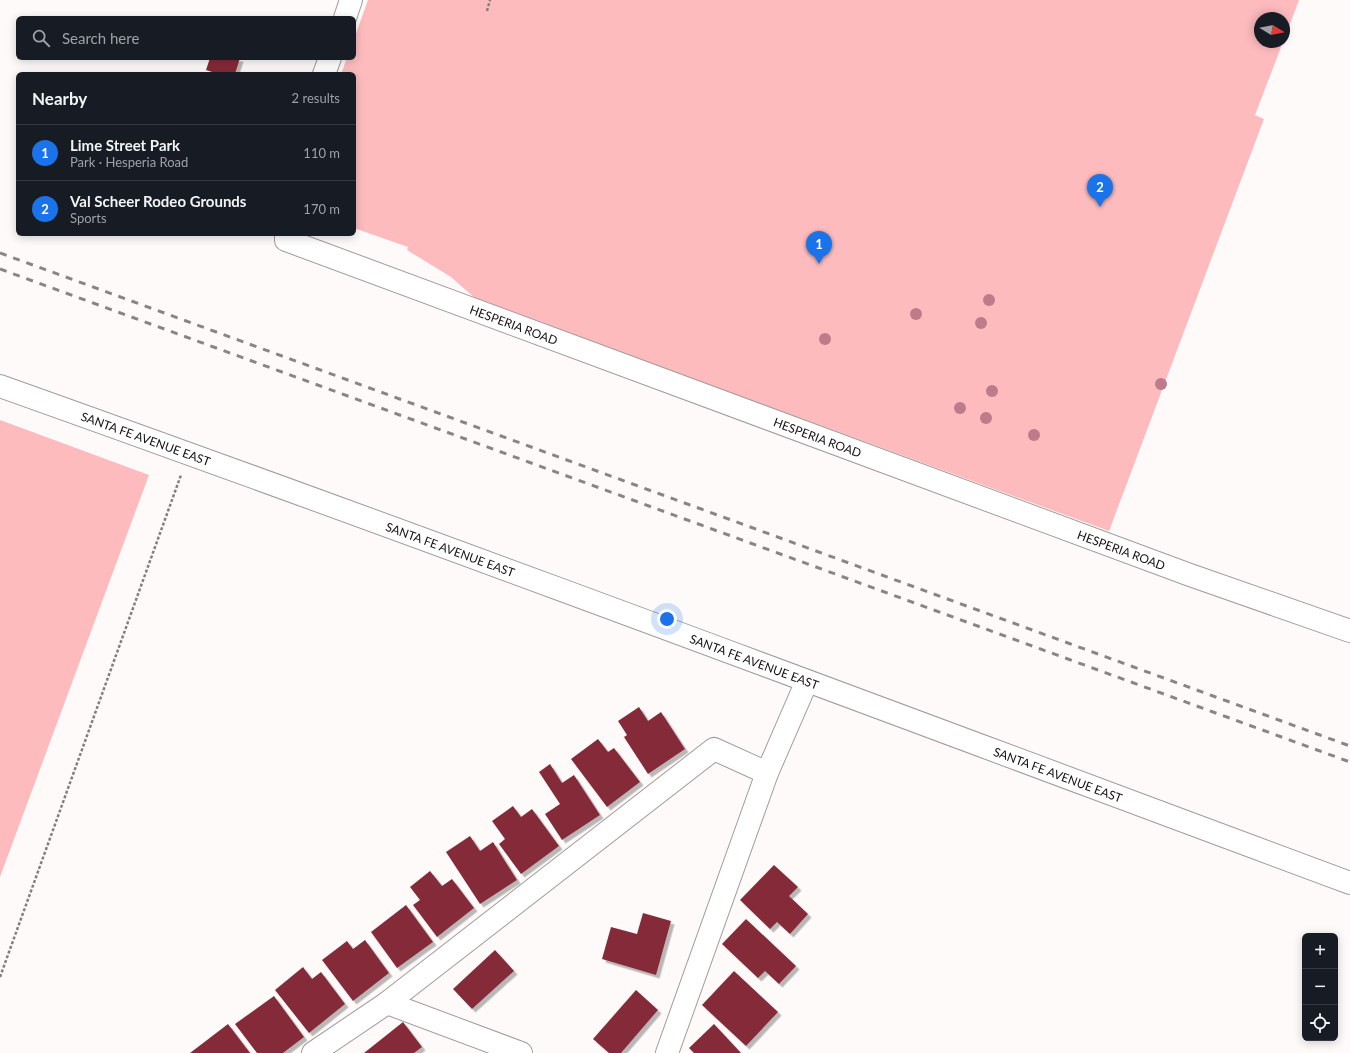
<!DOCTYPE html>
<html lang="en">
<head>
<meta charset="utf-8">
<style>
  :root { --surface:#171b24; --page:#20242c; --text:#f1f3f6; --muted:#9ea1a6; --line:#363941; --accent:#1a73e8 }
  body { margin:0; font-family:Lato,sans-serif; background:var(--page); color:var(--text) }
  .controls { position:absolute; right:12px; bottom:12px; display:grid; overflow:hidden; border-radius:6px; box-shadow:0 2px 10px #0003 }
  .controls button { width:36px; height:36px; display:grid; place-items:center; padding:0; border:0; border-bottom:1px solid var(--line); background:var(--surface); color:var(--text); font:20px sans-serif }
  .compass { position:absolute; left:1254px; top:12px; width:36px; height:36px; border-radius:50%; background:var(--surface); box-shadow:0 2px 10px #0003; rotate:100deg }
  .you { position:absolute; left:667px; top:619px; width:14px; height:14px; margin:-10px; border:3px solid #fff; border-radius:50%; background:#1a73e8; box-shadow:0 0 0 6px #1a73e833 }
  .badge { display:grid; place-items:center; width:26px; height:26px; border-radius:50%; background:var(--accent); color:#fff; font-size:13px; font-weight:700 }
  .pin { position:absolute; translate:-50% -33px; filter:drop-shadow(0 1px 2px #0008) }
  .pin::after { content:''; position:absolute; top:21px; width:14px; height:12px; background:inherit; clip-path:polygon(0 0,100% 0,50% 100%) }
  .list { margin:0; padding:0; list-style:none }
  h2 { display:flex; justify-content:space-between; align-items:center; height:52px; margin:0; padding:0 16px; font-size:17px }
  h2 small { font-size:13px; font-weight:400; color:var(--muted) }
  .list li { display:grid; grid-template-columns:26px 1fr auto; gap:12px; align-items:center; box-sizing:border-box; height:56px; padding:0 16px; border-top:1px solid var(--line) }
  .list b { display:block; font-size:15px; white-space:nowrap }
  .list p { margin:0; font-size:13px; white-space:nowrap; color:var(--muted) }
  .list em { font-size:13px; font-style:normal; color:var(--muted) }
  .icon { flex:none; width:22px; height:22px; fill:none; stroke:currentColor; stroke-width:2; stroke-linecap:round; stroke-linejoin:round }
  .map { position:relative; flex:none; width:1350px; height:1053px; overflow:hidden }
  .search { position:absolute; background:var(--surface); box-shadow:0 2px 10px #0003; left:16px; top:16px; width:340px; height:44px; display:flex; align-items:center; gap:10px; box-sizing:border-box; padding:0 14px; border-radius:6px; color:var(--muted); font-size:15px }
  .panel { position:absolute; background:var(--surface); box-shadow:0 2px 10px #0003; left:16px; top:72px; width:340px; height:164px; border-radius:6px }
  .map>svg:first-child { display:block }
  .green { fill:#fdbbbe }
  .building { fill:#852c38; filter:url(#shadow) }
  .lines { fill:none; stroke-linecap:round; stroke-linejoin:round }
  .minor-casing { stroke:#a49b9b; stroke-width:24 }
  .path { stroke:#827f7f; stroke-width:2.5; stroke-dasharray:3 2; stroke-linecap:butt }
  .minor { stroke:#fff; stroke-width:22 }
  .rail { stroke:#888585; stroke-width:3; stroke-dasharray:7 7; stroke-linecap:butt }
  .tree { fill:#be7b89 }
  .labels { text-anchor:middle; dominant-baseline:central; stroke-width:4; stroke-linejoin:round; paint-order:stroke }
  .street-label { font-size:12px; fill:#141111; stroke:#fefafa }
</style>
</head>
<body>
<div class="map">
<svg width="1350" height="1053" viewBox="0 0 1350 1053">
  <defs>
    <filter id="shadow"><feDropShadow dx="3.5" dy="3.5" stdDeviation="0" flood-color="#0004"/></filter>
  </defs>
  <rect width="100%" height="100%" fill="#fefafa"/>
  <g class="green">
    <path d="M368,0h931l-15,40v-22h-24v24h23l-28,73 9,4 -155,412 -633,-232 -25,-22 -44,-27 1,-3 -54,-19v-154h-13l6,-16h7v-19z"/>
    <path d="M0,420l149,55 -149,402z"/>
  </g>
  <g class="building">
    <path d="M210,58h30l-5,16h-16l-13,-4z"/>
    <path d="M639,707l9,14 13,-9 24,37 -37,25 -24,-37 3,-2 -9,-14z"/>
    <path d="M598,739l10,13 6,-4 26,34 -33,25 -36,-48z"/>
    <path d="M550,764l12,19 12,-8 26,40 -38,25 -17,-26 15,-10 -21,-32z"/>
    <path d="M513,806l8,11 11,-8 27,37 -38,28 -22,-30 6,-5 -13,-18z"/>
    <path d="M470,836l10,15 13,-9 24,38 -37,24 -34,-52z"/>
    <path d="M774,865l24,22 -9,9 19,18 -18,20 -13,-12 -7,7 -30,-29z"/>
    <path d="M430,871l12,15 10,-7 22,29 -37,29 -24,-32 7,-5 -10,-13z"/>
    <path d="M406,905l27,37 -36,26 -26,-36z"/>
    <path d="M643,913l28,8 -15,54 -54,-16 9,-32 26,7z"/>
    <path d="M746,919l50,47 -17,18 -14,-13 -7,7 -36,-34z"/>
    <path d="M365,940l24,33 -36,28 -31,-41 25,-19 6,8z"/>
    <path d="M495,950l19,21 -42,38 -19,-20z"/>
    <path d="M303,967l9,12 9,-7 24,32 -36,29 -34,-43z"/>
    <path d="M734,971l44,41 -32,34 -44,-41z"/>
    <path d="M636,990l22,20 -37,43h-12l-16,-14z"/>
    <path d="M274,996l30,41 -21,16h-26l-22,-29z"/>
    <path d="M403,1022l19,25 -8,6h-50z"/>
    <path d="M228,1024l22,29h-60z"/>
    <path d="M714,1024l27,29h-47l-5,-5z"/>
  </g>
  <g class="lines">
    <defs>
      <g id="minor">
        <path d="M345,18l6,-18"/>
        <path d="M324,74l6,-16"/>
        <path id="s1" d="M286,234v6l904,335 160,56"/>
        <path id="s2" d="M0,386c452,161 901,330 1350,497"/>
        <path d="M387,1003l134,50"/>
        <path d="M313,1053l74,-50 327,-254 53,24"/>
        <path d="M667,1053l100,-280 40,-92"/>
      </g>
    </defs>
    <use href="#minor" class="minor-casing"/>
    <g class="path">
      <path d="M487,11l3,-11"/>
      <path d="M0,977l181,-502"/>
    </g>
    <use href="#minor" class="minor"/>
    <g class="rail">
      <path d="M0,253l1350,493"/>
      <path d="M0,269l1350,493"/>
    </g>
  </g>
  <g class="tree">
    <circle cx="989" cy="300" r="6"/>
    <circle cx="916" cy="314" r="6"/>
    <circle cx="981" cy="323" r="6"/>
    <circle cx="825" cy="339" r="6"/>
    <circle cx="1161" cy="384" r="6"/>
    <circle cx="992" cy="391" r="6"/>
    <circle cx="960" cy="408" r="6"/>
    <circle cx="986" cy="418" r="6"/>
    <circle cx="1034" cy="435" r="6"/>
  </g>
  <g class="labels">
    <g class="street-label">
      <text stroke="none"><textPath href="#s1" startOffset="249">HESPERIA ROAD</textPath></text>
      <text stroke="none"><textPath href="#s1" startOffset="573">HESPERIA ROAD</textPath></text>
      <text stroke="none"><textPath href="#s2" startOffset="155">SANTA FE AVENUE EAST</textPath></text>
      <text stroke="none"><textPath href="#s2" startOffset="479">SANTA FE AVENUE EAST</textPath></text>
      <text stroke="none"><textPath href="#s1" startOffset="897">HESPERIA ROAD</textPath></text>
      <text stroke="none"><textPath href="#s2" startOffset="803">SANTA FE AVENUE EAST</textPath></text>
      <text stroke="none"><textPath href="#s2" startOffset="1127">SANTA FE AVENUE EAST</textPath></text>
    </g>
  </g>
</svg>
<div class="controls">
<button>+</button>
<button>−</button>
<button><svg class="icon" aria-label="locate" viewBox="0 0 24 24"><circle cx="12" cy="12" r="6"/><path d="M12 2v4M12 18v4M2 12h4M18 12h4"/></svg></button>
</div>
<svg class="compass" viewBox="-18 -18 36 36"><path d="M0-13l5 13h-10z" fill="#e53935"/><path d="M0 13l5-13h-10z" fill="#9ea1a6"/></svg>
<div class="you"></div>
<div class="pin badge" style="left:819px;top:264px">1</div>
<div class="pin badge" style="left:1100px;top:207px">2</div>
<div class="search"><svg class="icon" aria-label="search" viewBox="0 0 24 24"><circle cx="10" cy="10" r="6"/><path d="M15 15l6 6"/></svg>Search here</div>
<section class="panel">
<h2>Nearby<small>2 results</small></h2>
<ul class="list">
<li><span class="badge">1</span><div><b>Lime Street Park</b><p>Park · Hesperia Road</p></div><em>110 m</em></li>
<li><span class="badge">2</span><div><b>Val Scheer Rodeo Grounds</b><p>Sports</p></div><em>170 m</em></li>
</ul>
</section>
</div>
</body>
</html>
